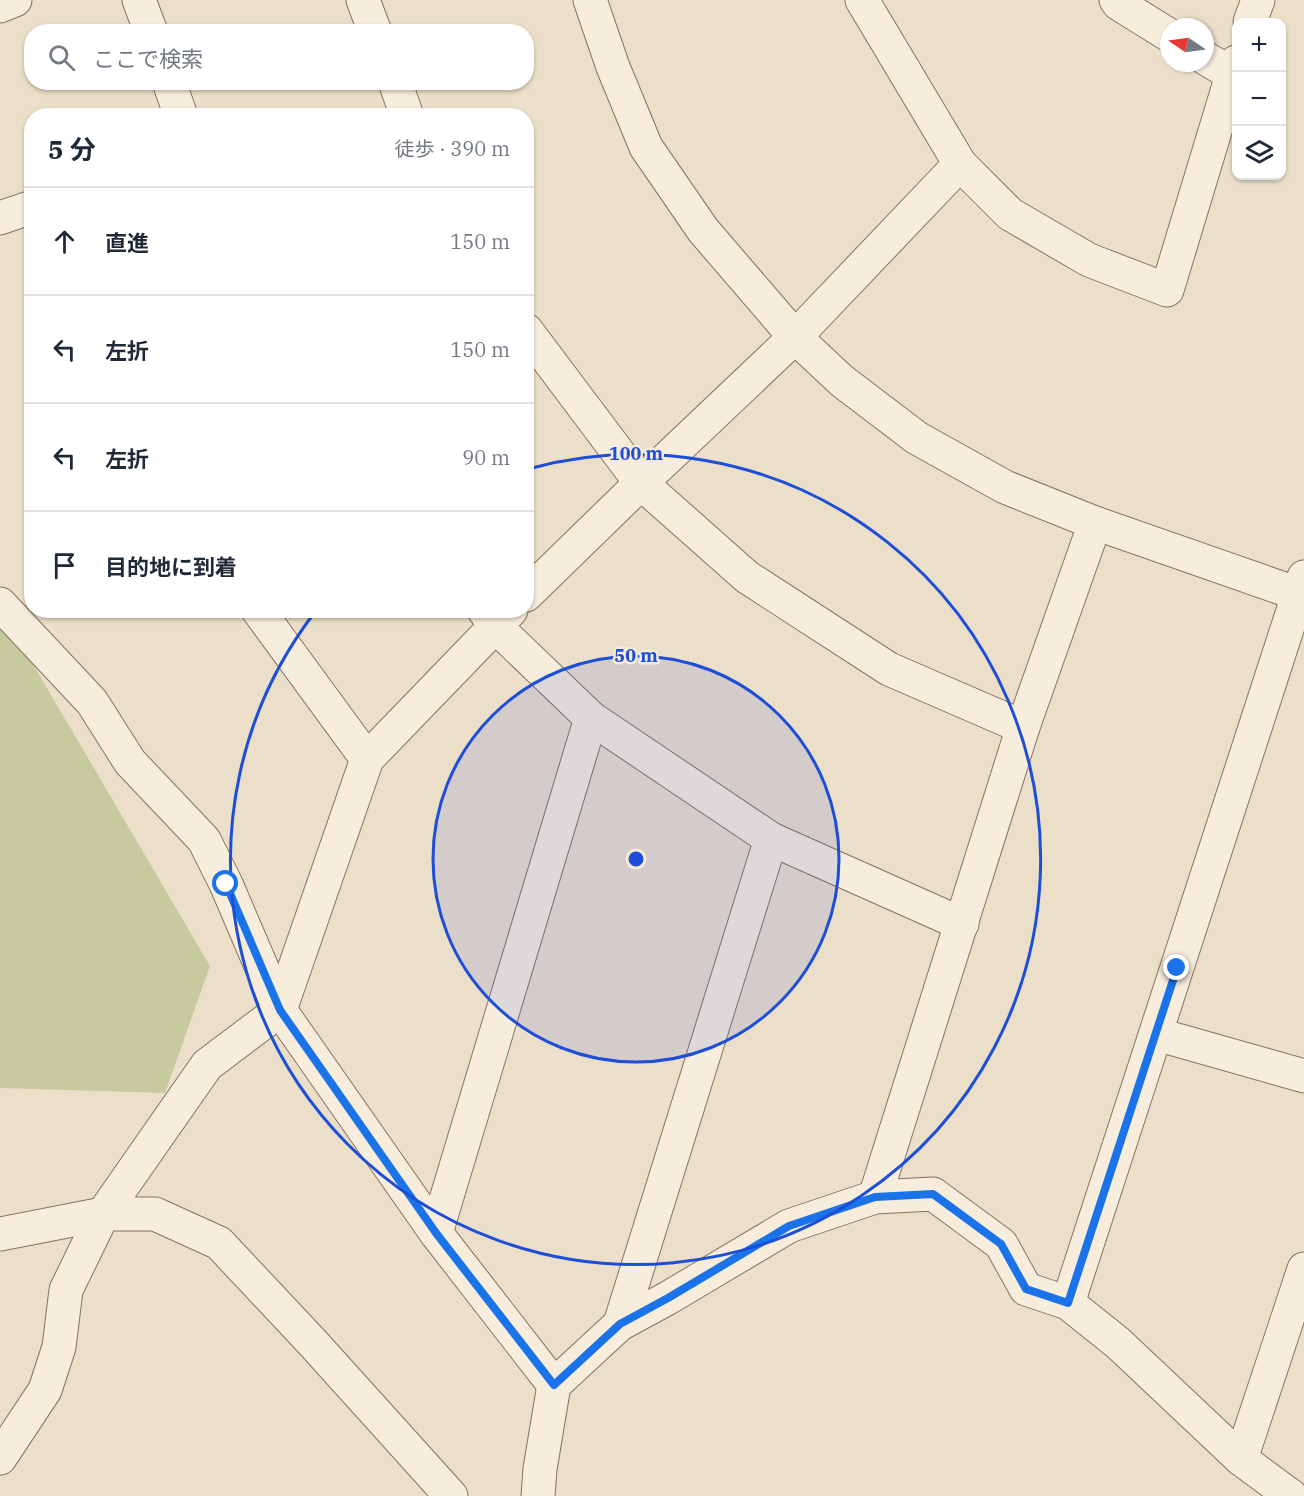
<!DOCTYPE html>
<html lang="ja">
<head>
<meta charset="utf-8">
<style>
  :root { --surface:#fff; --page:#f6f6f7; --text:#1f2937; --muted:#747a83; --line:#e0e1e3 }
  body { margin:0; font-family:"IBM Plex Serif","Noto Sans JP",serif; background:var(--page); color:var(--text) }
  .controls { position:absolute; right:18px; top:18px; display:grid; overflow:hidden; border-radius:12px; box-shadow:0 2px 4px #0004 }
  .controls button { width:54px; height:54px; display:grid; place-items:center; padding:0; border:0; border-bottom:2px solid var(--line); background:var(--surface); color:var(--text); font:30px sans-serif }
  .compass { position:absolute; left:1160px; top:18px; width:54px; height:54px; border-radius:50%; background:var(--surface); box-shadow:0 2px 4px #0004; rotate:283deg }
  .stop { position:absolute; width:18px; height:18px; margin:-14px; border:4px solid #1a73e8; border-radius:50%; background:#fff }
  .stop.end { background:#1a73e8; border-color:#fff; box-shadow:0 2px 6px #0008 }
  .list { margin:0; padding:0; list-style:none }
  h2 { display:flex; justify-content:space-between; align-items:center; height:78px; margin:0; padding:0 24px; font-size:26px }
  h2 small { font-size:20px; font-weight:400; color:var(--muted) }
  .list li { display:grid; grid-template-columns:39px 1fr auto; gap:18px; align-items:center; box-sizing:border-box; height:108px; padding:0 24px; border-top:2px solid var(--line) }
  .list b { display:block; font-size:22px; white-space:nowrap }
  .list em { font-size:20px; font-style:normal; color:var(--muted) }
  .icon { flex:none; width:33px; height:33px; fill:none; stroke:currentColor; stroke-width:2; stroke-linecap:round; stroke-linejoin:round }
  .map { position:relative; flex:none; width:1304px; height:1496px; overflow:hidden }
  .search { position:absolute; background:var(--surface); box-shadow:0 2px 4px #0004; left:24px; top:24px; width:510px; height:66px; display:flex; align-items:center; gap:15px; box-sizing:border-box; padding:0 21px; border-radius:24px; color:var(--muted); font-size:22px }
  .panel { position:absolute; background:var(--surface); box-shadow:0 2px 4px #0004; left:24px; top:108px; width:510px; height:510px; border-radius:24px }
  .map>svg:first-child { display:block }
  .green { fill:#c7c99e }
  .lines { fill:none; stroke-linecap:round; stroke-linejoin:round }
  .minor-casing { stroke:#87715f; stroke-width:35 }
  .minor { stroke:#f7eddc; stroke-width:33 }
  .route { stroke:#1a73e8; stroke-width:8 }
  .ring { fill:none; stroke:#1d4ed8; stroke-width:3 }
  .centre { fill:#1d4ed8; stroke:#f4ead8; stroke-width:3 }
  .ring-label { font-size:18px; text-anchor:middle; font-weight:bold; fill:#1d4ed8; stroke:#f4ead8; stroke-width:5; stroke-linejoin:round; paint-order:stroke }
</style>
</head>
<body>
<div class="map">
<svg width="1304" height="1496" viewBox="0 0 1304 1496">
  <rect width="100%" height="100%" fill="#ecdfc9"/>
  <path class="green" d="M0,608l210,358 -45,127 -165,-5z"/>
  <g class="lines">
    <defs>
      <g id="minor">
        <path d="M139,0l12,32"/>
        <path d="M363,0l12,32"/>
        <path d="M590,0l23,67 33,80 57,83 92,107 47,44 75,57 88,49 90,36 209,73"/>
        <path d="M862,0l98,164 50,50 79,46 78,30 69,-228"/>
        <path d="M1116,0l3,4 50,31"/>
        <path d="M0,6l15,-6"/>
        <path d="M1250,22l8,-22"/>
        <path d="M1205,58l27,16"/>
        <path d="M169,82l12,34"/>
        <path d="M395,82l12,34"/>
        <path d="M0,218l32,-11"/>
        <path d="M526,330l115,153 106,94 142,92 134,58"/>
        <path d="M526,595l115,-112 154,-146 165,-173"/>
        <path d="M0,604l92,98 38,60 74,78 22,44 54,126 156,223 118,152"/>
        <path d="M258,610l109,149"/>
        <path d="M484,610l11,16 96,92 180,121 191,85"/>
        <path d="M1156,1034l148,42"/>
        <path d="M875,1197l148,-470 72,-204"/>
        <path d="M436,1233l155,-515"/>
        <path d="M0,1234l103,-20h52l64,29 93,99 139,154"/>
        <path d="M1068,1303l236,-726"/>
        <path d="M620,1324l151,-485"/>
        <path d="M0,1458l45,-68 14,-43 7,-57 37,-76 104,-149 73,-55 87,-251 144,-149"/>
        <path d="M1241,1459l63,-190"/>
        <path d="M538,1496l2,-27 14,-84 66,-61 48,-26 121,-72 86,-29 58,-3 68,50 25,45 42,14 50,40 123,116 50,37"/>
      </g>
    </defs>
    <use href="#minor" class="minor-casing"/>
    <use href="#minor" class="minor"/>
  </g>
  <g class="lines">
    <path class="route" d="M226,884l54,126 156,223 118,152 66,-61 48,-26 121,-72 86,-29 58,-3 68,50 25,45 42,14 109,-335"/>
  </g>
  <circle cx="636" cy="859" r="203" fill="#1d4ed8" fill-opacity=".12"/>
  <g class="ring">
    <circle cx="636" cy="859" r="203"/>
    <path d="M528 469A405 405 0 1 1 315 612"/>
  </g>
  <circle cx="636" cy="859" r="9" class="centre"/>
  <g class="ring-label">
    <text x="636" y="460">100 m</text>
    <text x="636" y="662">50 m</text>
  </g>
</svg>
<div class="controls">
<button>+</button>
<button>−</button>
<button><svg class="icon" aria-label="layers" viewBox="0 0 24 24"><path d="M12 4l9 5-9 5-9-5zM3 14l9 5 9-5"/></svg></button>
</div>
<svg class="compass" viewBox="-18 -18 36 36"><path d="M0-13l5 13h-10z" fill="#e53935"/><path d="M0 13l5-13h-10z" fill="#747a83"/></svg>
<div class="stop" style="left:226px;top:884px"></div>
<div class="stop end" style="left:1177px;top:968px"></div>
<div class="search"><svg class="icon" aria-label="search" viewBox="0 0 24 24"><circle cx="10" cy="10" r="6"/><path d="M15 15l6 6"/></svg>ここで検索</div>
<section class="panel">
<h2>5 分<small>徒歩 · 390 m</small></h2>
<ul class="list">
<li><svg class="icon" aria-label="ahead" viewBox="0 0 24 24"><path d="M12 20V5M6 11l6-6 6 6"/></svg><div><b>直進</b></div><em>150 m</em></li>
<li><svg class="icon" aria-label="left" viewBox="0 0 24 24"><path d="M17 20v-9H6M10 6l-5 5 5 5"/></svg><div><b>左折</b></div><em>150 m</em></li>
<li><svg class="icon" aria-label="left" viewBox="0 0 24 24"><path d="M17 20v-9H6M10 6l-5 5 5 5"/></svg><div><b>左折</b></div><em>90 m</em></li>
<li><svg class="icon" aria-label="arrive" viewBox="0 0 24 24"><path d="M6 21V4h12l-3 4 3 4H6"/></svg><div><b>目的地に到着</b></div></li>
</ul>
</section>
</div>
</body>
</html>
